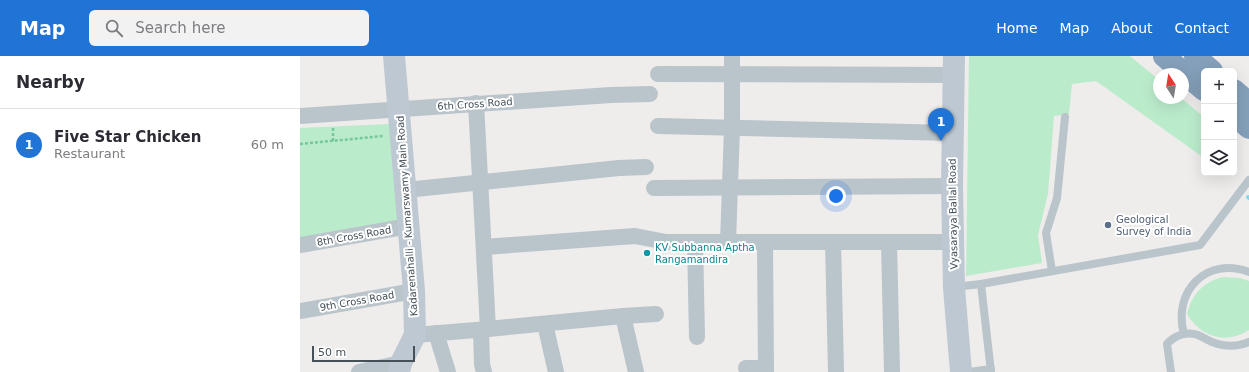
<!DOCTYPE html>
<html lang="en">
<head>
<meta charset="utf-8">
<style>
  :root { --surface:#fff; --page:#f2f2f3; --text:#2b2b33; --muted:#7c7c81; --line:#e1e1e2; --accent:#1f74d5 }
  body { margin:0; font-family:"DejaVu Sans",sans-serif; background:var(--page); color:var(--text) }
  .controls { position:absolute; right:12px; top:12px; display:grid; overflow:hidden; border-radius:6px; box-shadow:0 4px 16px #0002 }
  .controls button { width:36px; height:36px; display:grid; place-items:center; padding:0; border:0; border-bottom:1px solid var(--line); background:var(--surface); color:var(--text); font:20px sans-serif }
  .compass { position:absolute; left:853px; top:12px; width:36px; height:36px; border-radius:50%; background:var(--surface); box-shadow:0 4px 16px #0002; rotate:348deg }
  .scale { position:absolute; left:12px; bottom:10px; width:103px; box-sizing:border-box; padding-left:4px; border:2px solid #455058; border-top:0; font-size:11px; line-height:14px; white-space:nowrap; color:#455058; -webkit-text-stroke:3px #fff; paint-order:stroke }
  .you { position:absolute; left:536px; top:140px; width:14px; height:14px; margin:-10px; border:3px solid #fff; border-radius:50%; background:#1a73e8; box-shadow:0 0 0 6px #1a73e833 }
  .badge { display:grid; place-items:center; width:26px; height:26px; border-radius:50%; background:var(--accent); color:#fff; font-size:13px; font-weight:700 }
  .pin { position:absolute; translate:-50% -33px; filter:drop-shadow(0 1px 2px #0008) }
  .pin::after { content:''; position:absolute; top:21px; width:14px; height:12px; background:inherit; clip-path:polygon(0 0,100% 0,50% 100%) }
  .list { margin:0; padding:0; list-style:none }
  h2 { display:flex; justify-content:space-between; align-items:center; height:52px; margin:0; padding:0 16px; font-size:17px }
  h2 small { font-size:13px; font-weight:400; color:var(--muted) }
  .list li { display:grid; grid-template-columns:26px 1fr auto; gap:12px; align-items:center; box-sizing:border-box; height:72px; padding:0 16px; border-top:1px solid var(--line) }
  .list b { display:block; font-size:15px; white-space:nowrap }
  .list p { margin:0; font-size:13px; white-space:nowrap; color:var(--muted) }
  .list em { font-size:13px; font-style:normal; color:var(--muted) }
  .icon { flex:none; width:22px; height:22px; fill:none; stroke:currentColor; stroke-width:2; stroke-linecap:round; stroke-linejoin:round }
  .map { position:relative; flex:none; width:949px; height:316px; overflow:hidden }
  header { display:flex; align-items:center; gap:24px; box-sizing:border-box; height:56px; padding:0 20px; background:var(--accent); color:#fff }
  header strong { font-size:19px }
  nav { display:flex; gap:22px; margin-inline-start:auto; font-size:14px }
  .search { width:280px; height:36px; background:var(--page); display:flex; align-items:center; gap:10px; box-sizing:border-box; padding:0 14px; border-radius:6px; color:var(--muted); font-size:15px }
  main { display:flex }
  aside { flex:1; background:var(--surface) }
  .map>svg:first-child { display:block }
  .green { fill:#baeccc }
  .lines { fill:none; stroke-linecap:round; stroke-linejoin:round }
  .stream { stroke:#89d6e8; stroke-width:4 }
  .path { stroke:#74c89d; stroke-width:2.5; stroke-dasharray:3 2; stroke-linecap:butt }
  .lane { stroke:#bac4cb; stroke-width:8 }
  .street { stroke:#bac4cb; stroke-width:16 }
  .secondary { stroke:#bdc8d2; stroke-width:22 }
  .highway { stroke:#85a0ba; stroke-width:22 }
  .service-dot { fill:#5c6f8a; stroke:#fff; stroke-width:1.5 }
  .culture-dot { fill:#0f9aa8; stroke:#fff; stroke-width:1.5 }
  .labels { text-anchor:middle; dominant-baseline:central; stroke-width:4; stroke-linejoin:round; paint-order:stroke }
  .street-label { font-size:10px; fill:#455058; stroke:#fff }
  .service-label { font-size:10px; fill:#4e5e75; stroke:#fff; text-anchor:start }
  .culture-label { font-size:10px; fill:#0d838f; stroke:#fff; text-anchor:start }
</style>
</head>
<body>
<header>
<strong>Map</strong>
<div class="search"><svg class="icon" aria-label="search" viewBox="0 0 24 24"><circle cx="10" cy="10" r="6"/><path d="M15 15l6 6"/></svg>Search here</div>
<nav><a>Home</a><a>Map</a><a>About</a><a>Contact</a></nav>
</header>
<main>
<aside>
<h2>Nearby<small></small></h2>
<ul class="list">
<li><span class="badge">1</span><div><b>Five Star Chicken</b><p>Restaurant</p></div><em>60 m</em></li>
</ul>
</aside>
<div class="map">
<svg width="949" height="316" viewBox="0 0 949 316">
  <rect width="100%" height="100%" fill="#efecec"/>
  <g class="green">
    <path d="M669,0h161l29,24v18h22l23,19v41l-108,-77 -24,3 -3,30 -15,2 -6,78 -10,41 4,28 -76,13z"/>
    <path d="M89,68l11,97 -100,17v-110z"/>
    <path d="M923,221l17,1 9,3v49c-24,15 -48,7 -62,-16 5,-20 16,-32 36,-37z"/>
  </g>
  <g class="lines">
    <path class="stream" d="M948,141l1,1"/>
    <g class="path">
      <path d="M33,72v13"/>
      <path d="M0,88l83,-8"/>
    </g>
    <g class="lane">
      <path d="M752,215l-6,-38 11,-35 8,-81"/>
      <path d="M681,228l219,-39 49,-65"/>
      <path d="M655,231l26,-3 10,88"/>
      <path d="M884,278c-12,-43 23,-78 65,-62"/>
      <path d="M669,316l22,-3"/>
      <path d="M871,316l-4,-28c8,-9 20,-13 31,-9 5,2 9,5 14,7 12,5 26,5 37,0"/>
    </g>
    <g class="street">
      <path d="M358,18l296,1"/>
      <path d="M176,47l12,226"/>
      <path d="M0,60l311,-21 39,-1"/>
      <path d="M358,70l294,7"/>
      <path d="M354,132l298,-2"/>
      <path d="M106,134l213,-22 27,-1"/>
      <path d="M395,186l2,95"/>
      <path d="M428,186l4,-114v-72"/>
      <path d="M465,186l1,130"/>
      <path d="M533,186l3,130"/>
      <path d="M589,187l3,129"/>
      <path d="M0,189l109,-19"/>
      <path d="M184,191l151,-11 31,6h287"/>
      <path d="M0,255l114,-20"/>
      <path d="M323,260l33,-2"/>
      <path d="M245,268l11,48"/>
      <path d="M181,274l1,34 2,8"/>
      <path d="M136,277l12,39"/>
      <path d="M115,279l73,-6 135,-13 13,56"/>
      <path d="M446,312h20"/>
      <path d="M59,316l42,-9"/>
    </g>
    <g class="secondary">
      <path d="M94,0l20,235 1,44 -14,28 -2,9"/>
      <path d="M654,0l-2,130 2,102 7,84"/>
    </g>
    <g class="highway">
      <path d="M864,0l40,34"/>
      <path d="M895,0l17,15"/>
      <path d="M934,34l15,13"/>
      <path d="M934,59l15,13"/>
    </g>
  </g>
  <circle class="service-dot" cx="808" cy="169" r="4"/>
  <circle class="culture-dot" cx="347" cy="197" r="4"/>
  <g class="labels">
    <g class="street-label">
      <text transform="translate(175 48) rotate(-4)">6th Cross Road</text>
      <text transform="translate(653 158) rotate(-91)">Vyasaraya Ballal Road</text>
      <text transform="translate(107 160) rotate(-94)">Kadarenahalli - Kumarswamy Main Road</text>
      <text transform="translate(54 180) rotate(-10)">8th Cross Road</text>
      <text transform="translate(57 245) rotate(-10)">9th Cross Road</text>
    </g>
    <g class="service-label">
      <text x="816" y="163">Geological<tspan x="816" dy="12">Survey of India</tspan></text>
    </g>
    <g class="culture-label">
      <text x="355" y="191">KV Subbanna Aptha<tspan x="355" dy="12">Rangamandira</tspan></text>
    </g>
  </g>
</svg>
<div class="controls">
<button>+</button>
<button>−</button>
<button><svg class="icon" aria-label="layers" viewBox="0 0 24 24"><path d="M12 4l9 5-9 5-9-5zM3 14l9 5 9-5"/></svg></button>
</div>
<svg class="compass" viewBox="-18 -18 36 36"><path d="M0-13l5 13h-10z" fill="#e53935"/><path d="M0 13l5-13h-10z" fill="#7c7c81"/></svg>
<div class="scale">50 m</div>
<div class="you"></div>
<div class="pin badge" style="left:641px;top:85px">1</div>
</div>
</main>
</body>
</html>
